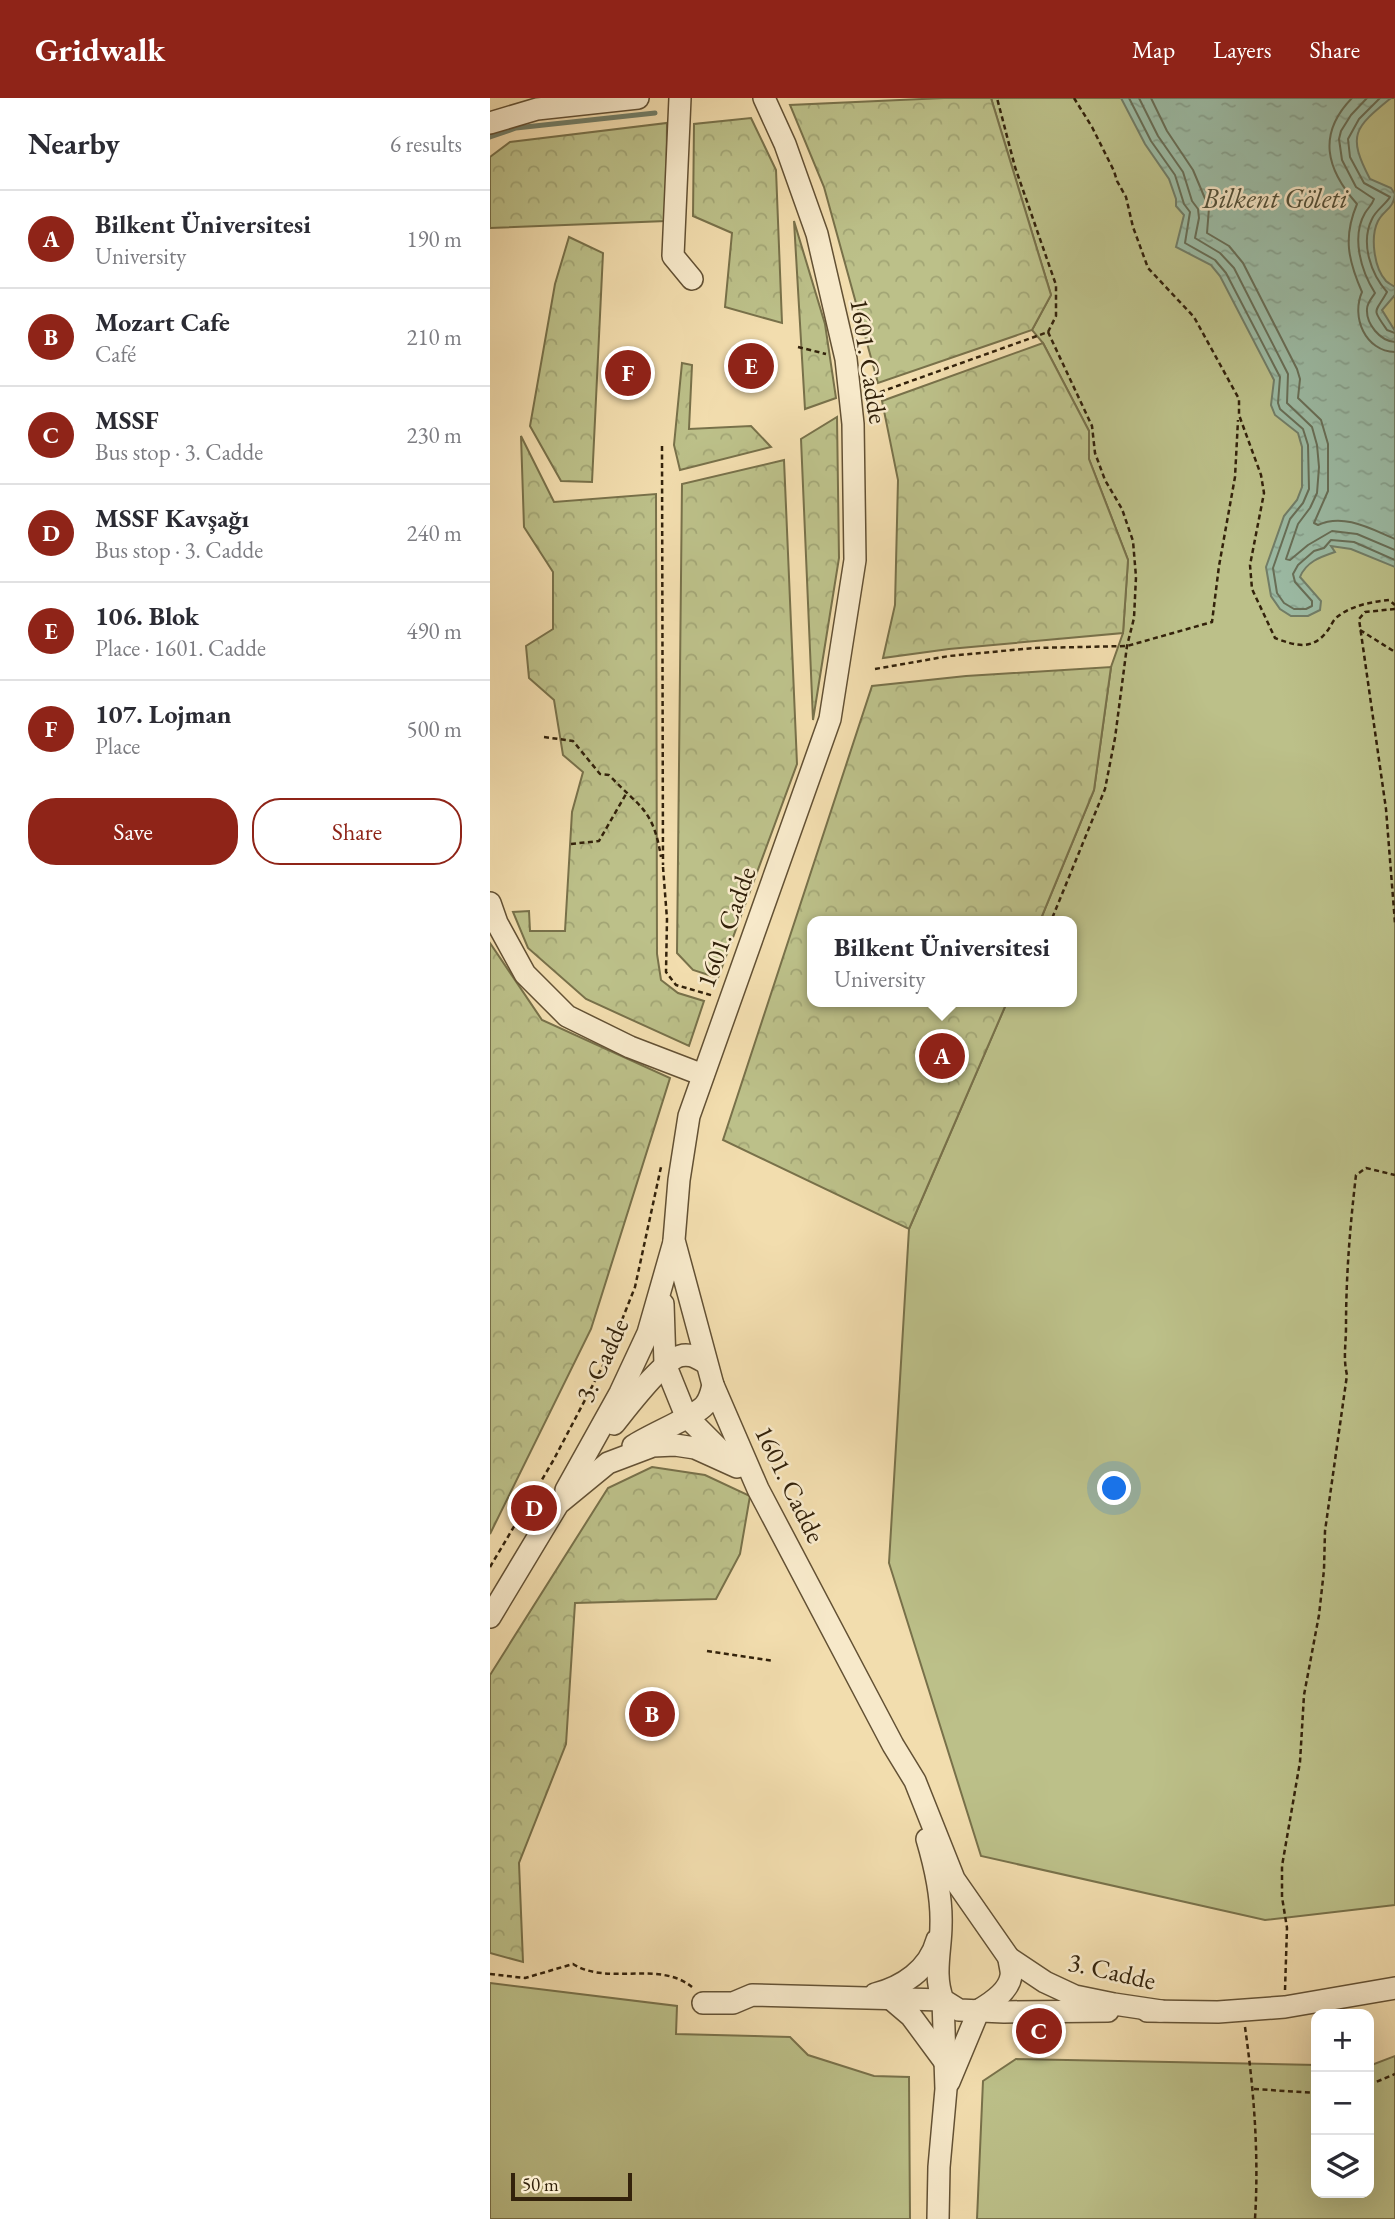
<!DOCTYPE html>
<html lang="en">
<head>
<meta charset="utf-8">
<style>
  :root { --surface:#fff; --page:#f2f2f3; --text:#2b2b33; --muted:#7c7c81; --line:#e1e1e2; --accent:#8f2418 }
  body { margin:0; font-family:"EB Garamond",serif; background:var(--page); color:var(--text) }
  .controls { position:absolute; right:21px; bottom:21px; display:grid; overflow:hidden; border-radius:14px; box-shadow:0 7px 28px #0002 }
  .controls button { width:63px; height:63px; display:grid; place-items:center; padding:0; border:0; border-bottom:2px solid var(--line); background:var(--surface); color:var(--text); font:35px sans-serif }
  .scale { position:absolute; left:21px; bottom:18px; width:121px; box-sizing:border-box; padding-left:7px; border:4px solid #33220b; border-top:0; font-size:19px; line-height:24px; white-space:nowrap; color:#33220b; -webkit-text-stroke:5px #f7e9ca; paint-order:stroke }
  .you { position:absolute; left:625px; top:1391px; width:24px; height:24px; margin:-18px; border:5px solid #fff; border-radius:50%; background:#1a73e8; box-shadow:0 0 0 10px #1a73e833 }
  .badge { display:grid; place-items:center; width:46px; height:46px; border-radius:50%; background:var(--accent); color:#fff; font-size:23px; font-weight:700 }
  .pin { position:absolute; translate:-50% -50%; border:4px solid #fff; box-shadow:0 2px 7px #0006 }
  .popup { position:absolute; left:317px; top:818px; width:270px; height:91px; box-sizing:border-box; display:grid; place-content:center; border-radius:14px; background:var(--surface); filter:drop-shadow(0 2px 5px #0005); font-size:23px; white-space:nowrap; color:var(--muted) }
  .popup b { font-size:26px; color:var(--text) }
  .popup::after { content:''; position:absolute; left:50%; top:100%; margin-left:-14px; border:14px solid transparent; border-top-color:var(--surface) }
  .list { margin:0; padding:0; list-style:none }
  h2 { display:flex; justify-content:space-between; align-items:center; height:91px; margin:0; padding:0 28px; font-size:30px }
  h2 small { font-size:23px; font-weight:400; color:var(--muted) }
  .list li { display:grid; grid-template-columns:46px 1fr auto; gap:21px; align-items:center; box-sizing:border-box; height:98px; padding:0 28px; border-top:2px solid var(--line) }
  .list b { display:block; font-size:26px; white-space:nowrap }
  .list p { margin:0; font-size:23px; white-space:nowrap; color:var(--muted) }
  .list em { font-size:23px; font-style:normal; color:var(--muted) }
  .actions { display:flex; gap:14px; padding:21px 28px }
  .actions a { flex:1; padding:16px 0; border:2px solid var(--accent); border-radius:28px; text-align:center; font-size:24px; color:var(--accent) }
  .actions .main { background:var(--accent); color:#fff }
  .icon { flex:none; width:38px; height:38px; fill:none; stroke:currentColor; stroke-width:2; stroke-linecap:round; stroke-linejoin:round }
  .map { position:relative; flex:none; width:905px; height:2121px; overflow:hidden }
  header { display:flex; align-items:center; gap:42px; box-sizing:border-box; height:98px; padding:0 35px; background:var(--accent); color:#fff }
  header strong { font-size:33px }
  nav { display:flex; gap:38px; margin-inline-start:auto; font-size:24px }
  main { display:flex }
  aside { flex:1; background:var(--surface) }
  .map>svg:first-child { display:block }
  .green { fill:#bcc089; stroke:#78714a; stroke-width:2 }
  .forest { fill:url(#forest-crowns); stroke:#78714a; stroke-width:2 }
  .water { fill:url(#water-ripples); stroke:#727e68; stroke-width:2 }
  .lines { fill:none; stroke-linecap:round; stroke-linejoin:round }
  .shore { stroke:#686f58; stroke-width:2 }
  .stream { stroke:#727e68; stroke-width:5 }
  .minor-casing { stroke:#635134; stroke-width:24 }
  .path { stroke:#33220b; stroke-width:2.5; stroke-dasharray:5 3.5; stroke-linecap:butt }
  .minor { stroke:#f7e9ca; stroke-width:21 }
  .labels { text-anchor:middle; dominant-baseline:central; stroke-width:5; stroke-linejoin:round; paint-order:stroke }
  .street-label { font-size:26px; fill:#33220b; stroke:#f7e9ca }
  .water-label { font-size:28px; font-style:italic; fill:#52503a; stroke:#f7e9ca }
</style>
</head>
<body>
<header>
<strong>Gridwalk</strong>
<nav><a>Map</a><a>Layers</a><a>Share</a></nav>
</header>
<main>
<aside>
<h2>Nearby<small>6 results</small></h2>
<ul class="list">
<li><span class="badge">A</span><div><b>Bilkent Üniversitesi</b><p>University</p></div><em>190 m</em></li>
<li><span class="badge">B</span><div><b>Mozart Cafe</b><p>Café</p></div><em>210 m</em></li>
<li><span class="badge">C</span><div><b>MSSF</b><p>Bus stop · 3. Cadde</p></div><em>230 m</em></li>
<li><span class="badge">D</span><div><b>MSSF Kavşağı</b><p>Bus stop · 3. Cadde</p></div><em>240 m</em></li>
<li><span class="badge">E</span><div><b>106. Blok</b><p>Place · 1601. Cadde</p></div><em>490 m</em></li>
<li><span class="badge">F</span><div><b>107. Lojman</b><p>Place</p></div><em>500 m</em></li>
</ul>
<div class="actions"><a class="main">Save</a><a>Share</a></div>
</aside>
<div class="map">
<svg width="905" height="2121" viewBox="0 0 905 2121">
  <defs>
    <pattern id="forest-crowns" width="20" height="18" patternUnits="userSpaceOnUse" patternTransform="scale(1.75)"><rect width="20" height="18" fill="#bcc089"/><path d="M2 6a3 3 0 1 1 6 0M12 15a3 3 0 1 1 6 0" fill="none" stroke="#a2a575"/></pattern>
    <pattern id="water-ripples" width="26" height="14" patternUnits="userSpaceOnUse" patternTransform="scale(1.75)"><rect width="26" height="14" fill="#9cbca6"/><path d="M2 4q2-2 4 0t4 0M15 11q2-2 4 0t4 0" fill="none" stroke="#87a18e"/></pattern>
  </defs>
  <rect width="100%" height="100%" fill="#f2ddae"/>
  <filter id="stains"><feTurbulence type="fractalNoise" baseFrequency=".00286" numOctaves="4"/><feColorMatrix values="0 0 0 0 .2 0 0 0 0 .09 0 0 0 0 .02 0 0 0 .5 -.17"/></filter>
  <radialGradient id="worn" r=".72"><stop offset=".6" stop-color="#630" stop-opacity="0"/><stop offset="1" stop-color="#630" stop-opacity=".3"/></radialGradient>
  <g class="green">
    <path d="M501,0h404v1807l-130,15 -284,-64 -92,-293 20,-334 98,-227h65v-81h-32l54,-131 17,-123 12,-34 5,-73 -39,-101v-28l-46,-88 -11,-13 19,-35z"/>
    <path d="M0,1885l187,23 -1,28 114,3 18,18 66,21 35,1 1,142h-420z"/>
    <path d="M905,1958v163h-418l6,-138 33,-22 300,6v128h53v-127z"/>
  </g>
  <g class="forest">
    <path d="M454,0h47l60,197 -19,35 -154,53 -54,-196 -34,-82z"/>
    <path d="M261,20l25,52 6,153 -57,-16 7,-74 -39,-17 1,-92z"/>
    <path d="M177,25l-1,98 -176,7v-71l20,-15z"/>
    <path d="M304,123l31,103 11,74 -31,11z"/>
    <path d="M79,139l34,16 -11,229 -31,-1 -31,-55 25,-142z"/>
    <path d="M553,245l46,88v28l39,101 -5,73 -174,16 -66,9 12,-53 3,-125 -16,-79z"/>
    <path d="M192,265l10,2 -3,64 62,-3 20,21 -91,23 -6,-25z"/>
    <path d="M347,319l2,141 -26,162 -12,-281z"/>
    <path d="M31,338l33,66 102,-8 1,460 4,26 17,13 26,8 -15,45 -103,-47 -58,-51 -15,-36 16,-1 1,20h35l7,-119 11,-40 -20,-17 -9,-55 -25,-22 -3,-32 27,-17v-57l-29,-45z"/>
    <path d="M294,362l13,304 -79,214 -25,-8 -16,-17 5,-469z"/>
    <path d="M621,569l-17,123 -54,131h-228v81h195l-98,227 -186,-89 149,-454 94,-10z"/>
    <path d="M0,845l52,77 128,58 -79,251 -101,205z"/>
    <path d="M162,1369l53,8 45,21 -10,58 -24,45 -141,4 -9,141 -47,119 4,99 -33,-9v-278l118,-187z"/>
  </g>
  <path class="water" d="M631,0h270c-37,30 -44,37 -21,81l21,9 4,6c-1,14 -11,16 -17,27 -8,16 -4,47 8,60 2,2 6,4 9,6v8l-13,15 13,21v236l-44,-18 -20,-3 4,6c-15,5 -29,10 -35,25l21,24 -1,9 -12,6h-17l-11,-7 -9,-13 -5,-29 18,-51 13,-16 5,-13v-40l-4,-14 -23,-18 -4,-10 3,-25 -54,-104 -9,-11 -35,-18 8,-32 -8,-9v-7l-7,-20 -24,-35z"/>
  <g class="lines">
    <g class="shore">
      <path d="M639,0l22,43 24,34 9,29 6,8 -5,31 30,17 11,13 54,104 -2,26 2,6 23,20 5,16 1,44 -6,14 -13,16 -17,49 4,25 7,10 10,6h12l6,-3v-5l-17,-19 -2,-8 5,-9 16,-14 10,-3 7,-8 23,2 41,18"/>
      <path d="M649,0l19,38 25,36 9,29 6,8 1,9 -4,20 25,15 14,15 54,106 -1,29 25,24 5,18 2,22 -2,26 -7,15 -12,16 -12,35 4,1 18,-15 24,-14 25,3 38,16"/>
      <path d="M661,0l16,33 26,39 16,38 -2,25 22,13 14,17 54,106 3,10 -2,19 23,22 7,24v47l-14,32 4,2c26,-12 53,4 77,14"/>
      <path d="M862,0c-35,36 -26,71 5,106 -14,33 -9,56 5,88 -11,25 3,59 33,60"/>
      <path d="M877,0l-16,17 -10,16 -2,8 3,21 14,27 18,12c-2,6 -6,9 -9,14 -14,24 -4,58 10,80 -3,5 -8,10 -8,16 -1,15 13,32 28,33"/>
      <path d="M890,0l-21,21 -11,20 2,18 14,26 26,14c-5,8 -14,13 -18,22 -12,24 -1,55 15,73 -12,22 -16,15 0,38l8,3"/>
    </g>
    <path class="stream" d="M0,39l26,-9 139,-15"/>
    <defs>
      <g id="minor">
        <path d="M190,0l-7,158 19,23"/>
        <path d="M274,0l21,46 32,90 29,125 7,65 2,136 -25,159 -141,397 -10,64 -5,60 39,145 45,104 135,256 22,36 39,98 55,79 36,24 30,14 39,8 47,7"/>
        <path d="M0,25l47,-14 101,-11"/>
        <path d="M0,805l7,20 28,51 42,42 63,31 73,28"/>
        <path d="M173,1206l2,60 21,52 41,41"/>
        <path d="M124,1326c13,-16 48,-63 66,-68 10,-3 17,2 26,7"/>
        <path d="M143,1348c16,-11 63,-30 72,-41 5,-6 6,-12 8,-20"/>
        <path d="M76,1392l54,-97 28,-60 26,-91"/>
        <path d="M0,1519l68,-113 50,-41 45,-17 22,-1 20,3 42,19"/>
        <path d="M437,1741c8,27 15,57 14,86 0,25 -8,50 2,75l16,10 45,2 104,-1"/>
        <path d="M385,1896c27,-7 54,-24 62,-54"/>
        <path d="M401,1901l20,17 34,46"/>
        <path d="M213,1905h30l19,-8 191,5 3,89 -7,78 -1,52"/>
        <path d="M489,1912c12,-7 30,-19 32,-34 1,-5 -2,-13 -2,-18"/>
        <path d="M657,1913l71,1 67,-5 110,-19"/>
        <path d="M459,1984l30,-72"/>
      </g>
    </defs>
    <use href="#minor" class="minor-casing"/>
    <g class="path">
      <path d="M584,0l18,29 22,44 3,10 9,16 7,30 15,41 46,49 45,82v16l22,60 3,18 -14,72 2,24 23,49c21,8 38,13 53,-8 3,-4 5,-10 9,-13 15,-12 35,-15 52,-17l6,5"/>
      <path d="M558,234l44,94 3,27 10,27 17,29 11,32 3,36 -2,41 -7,28 -12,92 -10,51 -54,132"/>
      <path d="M308,249l28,7"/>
      <path d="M382,297l176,-63 8,-16v-31l-41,-118 -18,-69"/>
      <path d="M172,348l1,419"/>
      <path d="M905,511l-30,3 -6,7 27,190 9,114"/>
      <path d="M870,532l35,22"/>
      <path d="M385,571l74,-13 85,-8 93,-2 85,-24 7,-56 16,-89 3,-57"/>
      <path d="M54,639l29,4 27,33 9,1c31,33 44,33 52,82"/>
      <path d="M81,746l28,-3 27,-47"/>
      <path d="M173,769l4,52 -1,53 10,13 38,11"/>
      <path d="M0,1469l63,-106 54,-103 28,-71 26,-120"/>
      <path d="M217,1553l67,10"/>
      <path d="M0,1876l35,4 48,-14c35,22 86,-4 119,23"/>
      <path d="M795,1892l2,-62 -5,-31v-31l18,-104 4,-67 15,-80 5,-45 1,-39 22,-156c-4,-17 -1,-31 -1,-48 0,-51 4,-101 10,-152l10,-7 29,7"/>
      <path d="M755,1929c9,64 14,127 10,192"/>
      <path d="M879,1987l26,-11"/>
      <path d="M764,1991l62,4"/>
    </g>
    <use href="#minor" class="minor"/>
  </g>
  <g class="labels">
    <g class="street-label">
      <text transform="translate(379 263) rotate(81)">1601. Cadde</text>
      <text transform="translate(236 829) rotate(-70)">1601. Cadde</text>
      <text transform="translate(112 1262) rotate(-65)">3. Cadde</text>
      <text transform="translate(300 1386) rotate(64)">1601. Cadde</text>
      <text transform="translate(622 1873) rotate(13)">3. Cadde</text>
    </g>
    <g class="water-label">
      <text x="785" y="100">Bilkent Göleti</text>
    </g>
  </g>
  <rect width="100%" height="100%" filter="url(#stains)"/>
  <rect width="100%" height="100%" fill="url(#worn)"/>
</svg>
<div class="controls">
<button>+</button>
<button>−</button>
<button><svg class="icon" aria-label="layers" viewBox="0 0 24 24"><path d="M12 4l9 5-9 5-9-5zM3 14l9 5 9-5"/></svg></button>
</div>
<div class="scale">50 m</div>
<div class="you"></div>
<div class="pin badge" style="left:452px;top:958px">A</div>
<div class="popup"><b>Bilkent Üniversitesi</b>University</div>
<div class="pin badge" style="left:162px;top:1616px">B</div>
<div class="pin badge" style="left:549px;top:1933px">C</div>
<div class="pin badge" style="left:44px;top:1410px">D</div>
<div class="pin badge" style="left:261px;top:268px">E</div>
<div class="pin badge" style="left:138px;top:275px">F</div>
</div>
</main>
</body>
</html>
